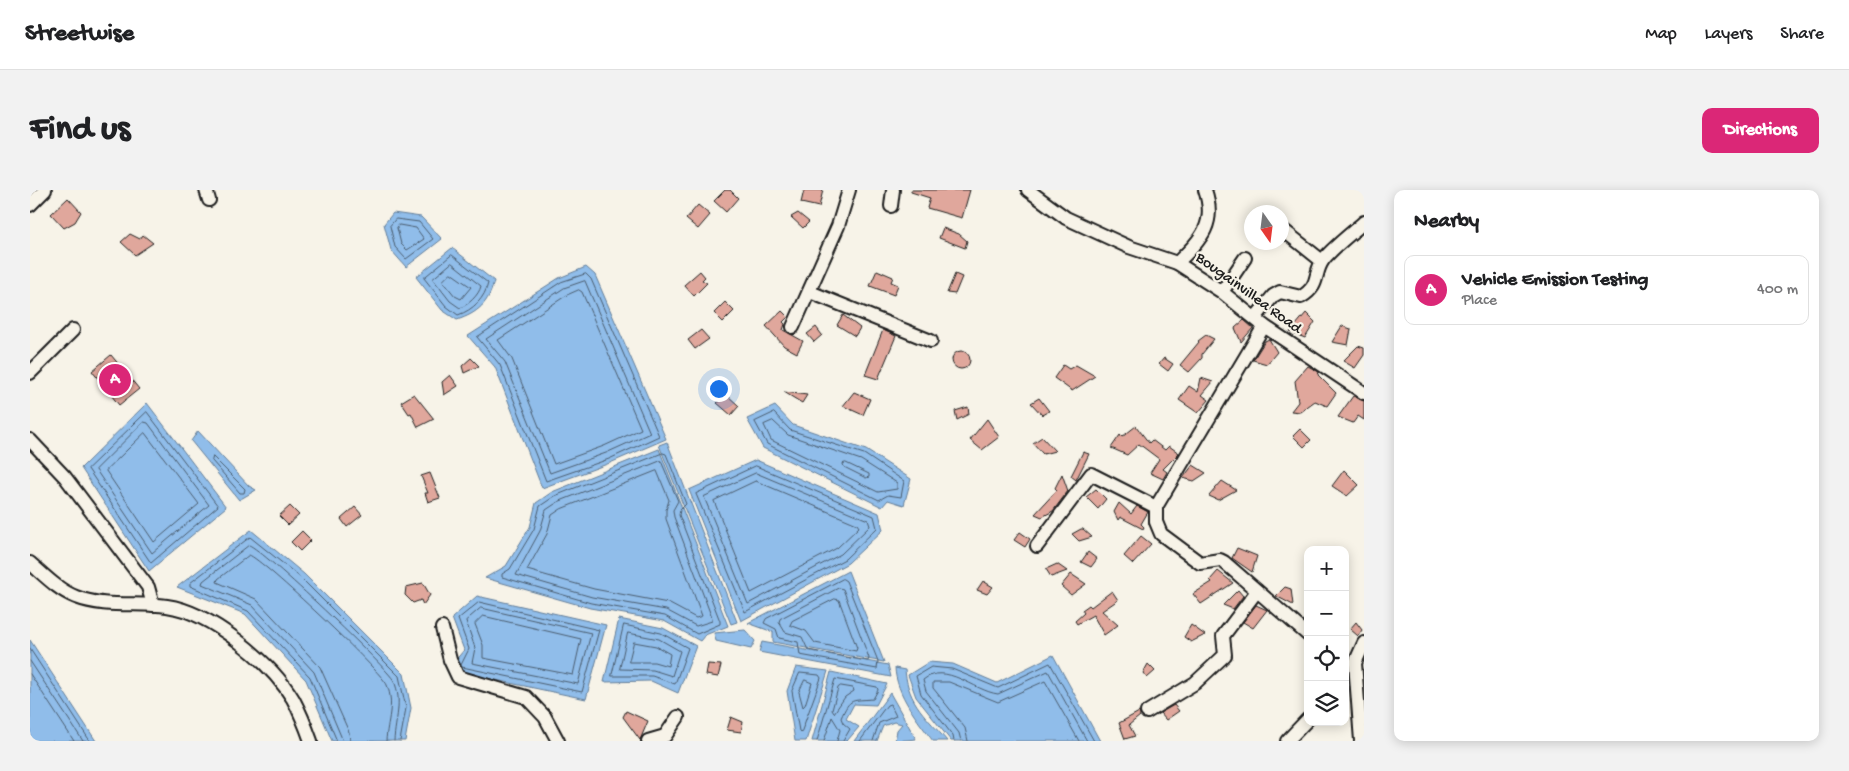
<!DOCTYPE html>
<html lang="en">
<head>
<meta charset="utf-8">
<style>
  :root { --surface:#fff; --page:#f2f2f2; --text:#202124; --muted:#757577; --line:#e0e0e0; --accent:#db2777 }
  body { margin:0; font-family:"Gochi Hand",sans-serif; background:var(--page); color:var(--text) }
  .controls { position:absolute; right:15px; bottom:15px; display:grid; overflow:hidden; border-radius:10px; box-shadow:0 2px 12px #0003 }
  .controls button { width:45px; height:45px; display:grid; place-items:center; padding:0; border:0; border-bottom:1px solid var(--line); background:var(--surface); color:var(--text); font:25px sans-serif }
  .compass { position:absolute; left:1214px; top:15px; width:45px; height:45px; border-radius:50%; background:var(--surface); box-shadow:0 2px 12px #0003; rotate:166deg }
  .you { position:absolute; left:688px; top:198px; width:18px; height:18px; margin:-12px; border:4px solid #fff; border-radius:50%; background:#1a73e8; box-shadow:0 0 0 8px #1a73e833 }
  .badge { display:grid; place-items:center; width:32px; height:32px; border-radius:50%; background:var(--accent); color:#fff; font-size:16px; font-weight:700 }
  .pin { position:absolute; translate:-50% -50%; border:2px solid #fff; box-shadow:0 1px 5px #0006 }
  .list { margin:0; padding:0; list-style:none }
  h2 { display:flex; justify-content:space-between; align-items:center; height:65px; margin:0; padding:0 20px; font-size:21px }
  h2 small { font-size:16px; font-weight:400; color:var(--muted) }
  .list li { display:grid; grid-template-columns:32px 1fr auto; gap:15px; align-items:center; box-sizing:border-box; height:70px; margin:0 10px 10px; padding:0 10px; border:1px solid var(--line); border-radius:10px }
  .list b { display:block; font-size:19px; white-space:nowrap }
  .list p { margin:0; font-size:16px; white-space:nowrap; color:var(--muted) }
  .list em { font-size:16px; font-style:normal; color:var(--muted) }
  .icon { flex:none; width:28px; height:28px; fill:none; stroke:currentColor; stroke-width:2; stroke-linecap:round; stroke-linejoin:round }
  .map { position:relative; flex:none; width:1334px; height:551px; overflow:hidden; border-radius:10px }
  header { display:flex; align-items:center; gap:30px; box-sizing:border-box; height:70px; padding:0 25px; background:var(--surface); border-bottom:1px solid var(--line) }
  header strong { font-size:24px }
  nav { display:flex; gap:28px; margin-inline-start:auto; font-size:18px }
  .intro { display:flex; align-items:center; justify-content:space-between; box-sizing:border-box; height:120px; padding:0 30px }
  h1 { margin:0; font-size:35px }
  .button { padding:12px 22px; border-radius:10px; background:var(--accent); color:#fff; font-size:18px; font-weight:700 }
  main { display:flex; gap:30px; padding:0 30px }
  aside { flex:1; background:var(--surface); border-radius:10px; box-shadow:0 2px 12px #0003 }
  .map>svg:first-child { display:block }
  .water { fill:#90bdea; stroke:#627d98 }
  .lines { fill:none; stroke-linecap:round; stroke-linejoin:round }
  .shore { stroke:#4a5c6e; stroke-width:1 }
  .building { fill:#e0a79c; stroke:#1c1c1c }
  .minor-casing { stroke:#1c1c1c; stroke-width:16 }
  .minor { stroke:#f7f3e8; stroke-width:12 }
  .labels { text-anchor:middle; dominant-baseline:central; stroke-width:4.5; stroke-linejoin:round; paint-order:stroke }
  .street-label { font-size:16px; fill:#1c1c1c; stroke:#f7f3e8 }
</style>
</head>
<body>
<header>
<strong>Streetwise</strong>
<nav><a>Map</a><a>Layers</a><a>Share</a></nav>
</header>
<div class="intro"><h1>Find us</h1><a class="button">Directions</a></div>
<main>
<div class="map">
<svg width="1334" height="551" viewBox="0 0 1334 551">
  <rect width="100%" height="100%" fill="#f7f3e8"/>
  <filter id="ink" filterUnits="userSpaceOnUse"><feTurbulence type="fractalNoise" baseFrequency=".02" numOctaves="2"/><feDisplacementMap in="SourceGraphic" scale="10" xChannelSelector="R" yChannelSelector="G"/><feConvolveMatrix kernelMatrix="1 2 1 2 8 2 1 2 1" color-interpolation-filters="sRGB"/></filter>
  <g filter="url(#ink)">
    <g class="water">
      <path d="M363,23l28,4 21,22 -36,28 -15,-17 -7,-26z"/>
      <path d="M422,58l42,33c-5,22 -16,32 -37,39l-15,-10 -26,-33z"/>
      <path d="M556,77l9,8 71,164 -56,24 -68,25 -47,-121 -27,-31 91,-58z"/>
      <path d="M117,213l79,104 -77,64 -68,-103z"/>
      <path d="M745,216l18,19 73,25 45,29 -7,26 -16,-5 -6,7 -119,-59 -16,-29z"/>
      <path d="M168,241l51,55 7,4 -17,10 -48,-59z"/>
      <path d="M637,252l70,180 -6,2 -72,-179z"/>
      <path d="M629,259l69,177 -23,9 -5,6 -36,-20 -74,-13 -105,-30 21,-12 24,-39 6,-24 16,-11z"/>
      <path d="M726,270l123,53 4,17 -35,33 -107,58 -52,-131z"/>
      <path d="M221,340l53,44 100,100 7,34 -6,33h-73l-26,-61 -61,-66 -68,-27z"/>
      <path d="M818,381l36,91 -111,-20v-10l-25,-9z"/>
      <path d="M447,406l129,29 -20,74 -128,-27 -4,-10 10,-12 -12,-32z"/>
      <path d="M589,429l44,9 33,18 -18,47 -27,-12 -47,1z"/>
      <path d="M715,440l10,11 -4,8 -35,-8 -2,-8z"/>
      <path d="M0,450l66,101h-66z"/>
      <path d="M732,452l126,23 3,12 -132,-25z"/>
      <path d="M1023,465l47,86h-149l-35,-44 -8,-22 21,-13 24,2 44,19z"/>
      <path d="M766,477l32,4 -22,70h-11l-8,-50z"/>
      <path d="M865,478l10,2c3,34 22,47 42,71h-14c-15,-20 -37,-47 -38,-73z"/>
      <path d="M801,482l56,12 -11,21 -22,-1 -8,15 13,8 -12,14h-35z"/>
      <path d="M860,503l26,46 -21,2 2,-11 5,-6 -8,-2 -11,4 -6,15h-23z"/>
    </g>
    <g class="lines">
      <g class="shore">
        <path d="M366,29l23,3 14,17 -27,20 -11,-12 -5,-21z"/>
        <path d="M369,35l17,3 8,11 -17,11 -6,-6 -4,-16z"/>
        <path d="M422,65l36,28c-3,15 -15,27 -30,32l-12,-9 -22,-28z"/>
        <path d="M422,73l29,23c-2,9 -13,19 -21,22l-10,-7 -17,-22z"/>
        <path d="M421,83l20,14 -10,12 -6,-3 -12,-15z"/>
        <path d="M556,84l5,5 68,157 -50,23 -63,22 -46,-116 -23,-28 84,-55z"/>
        <path d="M555,91l65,152 -44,20 -56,20 -45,-111 -19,-23 78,-51z"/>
        <path d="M549,100l3,2 59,137 -37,17 -50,18 -42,-105 -14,-19 69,-45z"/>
        <path d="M117,222l71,94 -67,57 -63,-94z"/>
        <path d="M744,223l16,17 74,24 40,27 -3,16 -13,-2 -9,5 -112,-56 -12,-22z"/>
        <path d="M743,231l15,14 73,25 36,23v6l-19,3 -107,-52 -7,-15z"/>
        <path d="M114,232l4,1 61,82 -57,48 -56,-83z"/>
        <path d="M115,243l54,71 -45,38 -48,-71z"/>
        <path d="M633,263l3,1 20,50 -6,6 -1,5 41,106v3l-23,10 -32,-18 -74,-13 -89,-26v-3l8,-5 24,-40 6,-23 15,-10z"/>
        <path d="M183,267l32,32 -1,4h-4l-28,-32z"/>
        <path d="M631,271l17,40 -5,9 1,7 38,101v3l-16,5 -30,-16 -74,-13 -76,-22 24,-44 6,-21 12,-8z"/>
        <path d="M816,273l23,11v3l-3,1 -22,-11 -1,-3z"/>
        <path d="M726,276l118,50 3,12 -32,31 -100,53 -49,-118z"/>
        <path d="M627,281l12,29 -3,10v9l36,97 -6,2 -28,-15 -74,-14 -67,-19 20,-36 5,-19 9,-6z"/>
        <path d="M726,283l112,47 2,6 -29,28 -93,50 -44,-107z"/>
        <path d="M726,291l101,43 2,3 -22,21 -86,45 -37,-92z"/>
        <path d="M813,389l3,2 32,80 -1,8 -77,-14 -2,-13 -19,-4 -3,-9 -12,-6 2,-4z"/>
        <path d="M809,398l4,1 26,69 -1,3 -60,-11 -6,-13 -17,-5 -6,-10 1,-3z"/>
        <path d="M805,409l4,1 18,48 -1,3 -41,-8 -9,-12 -16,-6 2,-4z"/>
        <path d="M451,418l110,25 -13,51 -106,-21 3,-15 -9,-27z"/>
        <path d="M453,426l98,23 -8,36 -90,-17v-13l-8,-21z"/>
        <path d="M594,435l37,8 27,15 -13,36 -23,-8h-40z"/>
        <path d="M598,443l31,6 21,12 -8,25 -19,-6 -33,-1z"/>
        <path d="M604,452l22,4 14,8 -2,12 -14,-4h-25z"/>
        <path d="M0,459l60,92"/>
        <path d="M0,471l53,80"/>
        <path d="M431,475l8,-16 -11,-30 21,-17 120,28 -17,62 -120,-25"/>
        <path d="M770,483l19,2 2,3 -20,55 -2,-2 -7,-40z"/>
        <path d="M0,484l44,67"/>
        <path d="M775,490l7,3 -7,22 -2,2 -4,-15z"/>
        <path d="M811,496l12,2 1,3 -9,6 -11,16 -2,-3 6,-22z"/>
        <path d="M307,551l-27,-64 -62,-66 -58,-25v-3l60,-46 51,41 98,98 7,32 -6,33"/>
        <path d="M313,551l-29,-69 -62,-67 -50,-21 1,-3 46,-36c13,4 140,124 145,136 9,21 1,39 0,60"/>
        <path d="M320,551l-1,-9 -29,-65 -64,-68 -39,-17 1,-3 31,-24c12,3 134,118 138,130 8,20 0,36 -1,56"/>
        <path d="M787,551l18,-62 42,8 1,3 -5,9c-21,2 -23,-2 -32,19l2,5 7,6 -7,12"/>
        <path d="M794,551l8,-24 8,13 -3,11"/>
        <path d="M830,551l27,-36 3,-1 6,12 -17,7 -6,18"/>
        <path d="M924,551l-1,-5 -32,-42 -5,-18 15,-9 21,2 46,19 52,-25 44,78"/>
        <path d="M931,551l-2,-8 -33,-42 -3,-11c23,-19 51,11 75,14l50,-23 39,70"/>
        <path d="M938,551l-3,-13 -32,-40v-6h16l49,20 47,-21 34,60"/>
      </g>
    </g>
    <g class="building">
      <path d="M695,0h5l8,8 -12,14 -12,-11z"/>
      <path d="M774,0h19l-4,17 -18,-4z"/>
      <path d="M881,0h59l-8,28 -35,-10 3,-10 -19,-6z"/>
      <path d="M38,8l13,14 -6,10 -11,6 -13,-14z"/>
      <path d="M668,15l12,10 -12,14 -12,-10z"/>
      <path d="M768,23l11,9 -6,6 -12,-11z"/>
      <path d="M913,38l16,6 8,7 -2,7 -26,-10z"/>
      <path d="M100,44l10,5 3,-4 10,8 -18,12 -14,-13z"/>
      <path d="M847,80l16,7 -2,5 7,3 -4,10 -24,-9z"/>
      <path d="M670,81l5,6 -3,3 5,3 -13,13 -10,-11z"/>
      <path d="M925,84l7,3 -7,17 -8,-1z"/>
      <path d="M695,112l9,9 -11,11 -9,-9z"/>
      <path d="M752,121l6,6 -5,5 2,2 -2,6 20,11 -6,12 -13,-7 -18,-20z"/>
      <path d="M1276,123l9,9 -10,16 -15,-6z"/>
      <path d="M813,125l17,13 -5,8 -18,-11z"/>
      <path d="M1214,130l9,8 -12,14 -6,-14z"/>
      <path d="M1312,136l9,3 -3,16 -16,-3z"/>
      <path d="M786,137l6,8 -8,7 -7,-8z"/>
      <path d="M671,140l8,9 -14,10 -7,-9z"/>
      <path d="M853,140l13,6 -18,43 -13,-4z"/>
      <path d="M1176,145l8,4 -12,15v4l-13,14 -9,-7 19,-23 -1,-1z"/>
      <path d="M1239,149l8,13 -10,12 -14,-4 12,-19z"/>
      <path d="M1328,156l6,2v7l-9,13 -12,-7z"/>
      <circle cx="931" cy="170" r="9"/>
      <path d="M81,165l28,34 -20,16 -27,-34z"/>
      <path d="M441,168l8,8 -15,7 -2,-7z"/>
      <path d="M1134,168l9,6 -5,7 -9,-7z"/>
      <path d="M1033,175l6,4 7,-4 19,11 -23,15 -18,-13z"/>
      <path d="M1278,176l11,6 -1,3 18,18 -9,13 -12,-5 -15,11 -9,-1 7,-9 -3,-21z"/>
      <path d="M420,185l8,11 -14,9 -2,-13z"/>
      <path d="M1171,188l12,4 -11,13 7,5 -11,13 -19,-13 10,-14 9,6z"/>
      <path d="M754,202l23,3 -5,8z"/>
      <path d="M824,202l16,7 -7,16 -20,-9z"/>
      <path d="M384,204l20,25 -16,8 -7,-14 -2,1 -8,-12z"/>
      <path d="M696,204l13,12 -8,9 -14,-12z"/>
      <path d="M1323,206l11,5v19l-6,-4 -5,7 -15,-6z"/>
      <path d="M1009,208l10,13 -7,4 -11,-12z"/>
      <path d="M938,217l1,7 -12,6 -2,-9z"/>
      <path d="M957,229l12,18 -17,13 -12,-10z"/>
      <path d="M1106,236l13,17 3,-3 13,10 4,-4 10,7 -16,16 4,3 -4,7 -13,-6 9,-14 -20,-15 -12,11 -16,-7 9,-13 2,2z"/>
      <path d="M1270,239l11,11 -7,7 -11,-11z"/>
      <path d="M1012,247l13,14 -12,3 -10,-11z"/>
      <path d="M1053,262l6,2 -13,26 -5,-4z"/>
      <path d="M1163,275l13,8 -12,8 -11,-3z"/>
      <path d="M1314,280l15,15 -12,11 -15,-10z"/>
      <path d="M400,283l10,25 -12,4 -3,-9h3l-7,-17z"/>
      <path d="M1032,284l6,17 -15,20 -11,6 -7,-3 22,-24 -2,-2z"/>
      <path d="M1192,291l14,9 -18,10 -9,-4z"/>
      <path d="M1066,299l10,10 -8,10 -12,-12z"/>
      <path d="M1089,313l12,11 6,-8 11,6 -7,12 3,3 -1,2 -23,-12 -2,3 -4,-8z"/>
      <path d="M260,316l9,9 -11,10 -9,-9z"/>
      <path d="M325,317l7,8 -15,12 -6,-8z"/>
      <path d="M1051,339h2l9,8 -13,4 -7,-7z"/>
      <path d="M272,341l9,9 -11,11 -9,-9z"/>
      <path d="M990,342l10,7 -5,8 -11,-7z"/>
      <path d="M1111,346l10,8 -18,20 -9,-8z"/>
      <path d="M1207,358l20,8 -5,16 -20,-14z"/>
      <path d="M1058,362l9,7 -6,8 -10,-5z"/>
      <path d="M1027,374l10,7 -16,6 -5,-8z"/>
      <path d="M1188,381l15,12 -32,21 -8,-10 19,-12 -2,-2z"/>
      <path d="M1041,384l15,10 -15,11 -10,-9z"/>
      <path d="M953,391l10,6 -6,7 -10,-4z"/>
      <path d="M393,393l7,12 -7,10 -2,-5 -8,3 -8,-8 1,-8z"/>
      <path d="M1255,397l6,2 2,16 -17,-9z"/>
      <path d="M1208,400l5,6 -10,13 -10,-4z"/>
      <path d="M1082,401l6,9 -16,11 16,14 -14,10 -11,-20 -16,9 -2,-3 9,-8 -2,-3 7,-5 2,2z"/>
      <path d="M1226,415l11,5 -14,18 -10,-6z"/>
      <path d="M1326,432l6,8 -4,6 -8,-7z"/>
      <path d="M1161,435l14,10 -14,7 -7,-5z"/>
      <path d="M678,474l13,1 -3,12 -12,-2z"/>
      <path d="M1118,474l7,7 -8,7 -4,-5z"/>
      <path d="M1144,515l5,6 -13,9 -6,-7z"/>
      <path d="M596,521l22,10 -8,19 -17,-23z"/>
      <path d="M1109,522l1,4 -11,9 6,11 -10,3 -6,-16z"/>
      <path d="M701,527l12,5 -2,10 -14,-2z"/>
    </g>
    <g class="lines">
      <defs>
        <g id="minor">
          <path d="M176,0l3,10"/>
          <path d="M998,0l38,28 63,29 48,16 45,29 42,34 100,67"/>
          <path d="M0,15l15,-15"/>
          <path d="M861,16l2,-16"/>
          <path d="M1252,39l40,32"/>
          <path d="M1147,73c23,-23 40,-38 28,-73"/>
          <path d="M780,102l121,49"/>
          <path d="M1192,102l23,-34"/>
          <path d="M1225,128l18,-22 7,-4 21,5c20,-12 12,-23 22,-37 9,-12 29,-27 41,-38"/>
          <path d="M1234,136l-108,181v15l5,12 39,29 20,-3 4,2 84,73"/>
          <path d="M763,137l45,-101 11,-36"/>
          <path d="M0,183l43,-43"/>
          <path d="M0,250l35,37 83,110 5,18"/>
          <path d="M1007,356l54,-72 65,33"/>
          <path d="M0,373c14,12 28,27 46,34 28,11 61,5 91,9 43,6 104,56 126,93 7,13 13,28 18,42"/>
          <path d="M412,438l8,32 8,17 68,20 19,20 13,24"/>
          <path d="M1117,522l48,-29 30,-28 -2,-19 34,-45"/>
          <path d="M618,551l17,-5 13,-19"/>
          <path d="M1257,551l21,-22"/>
          <path d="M1331,551l-6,-78 9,-20"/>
        </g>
      </defs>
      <use href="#minor" class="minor-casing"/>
      <use href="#minor" class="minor"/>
    </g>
  </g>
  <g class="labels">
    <g class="street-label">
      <text transform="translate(1218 104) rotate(36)">Bougainvillea Road</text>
    </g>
  </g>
</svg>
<div class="controls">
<button>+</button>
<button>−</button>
<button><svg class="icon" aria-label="locate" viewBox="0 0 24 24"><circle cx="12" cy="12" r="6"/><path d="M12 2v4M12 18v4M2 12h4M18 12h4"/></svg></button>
<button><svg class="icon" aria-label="layers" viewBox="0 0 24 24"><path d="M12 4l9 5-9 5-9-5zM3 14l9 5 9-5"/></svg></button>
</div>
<svg class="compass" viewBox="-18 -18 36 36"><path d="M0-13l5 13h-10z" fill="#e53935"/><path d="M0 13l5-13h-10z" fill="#757577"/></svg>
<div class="you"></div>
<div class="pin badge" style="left:85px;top:190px">A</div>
</div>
<aside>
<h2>Nearby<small></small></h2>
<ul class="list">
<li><span class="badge">A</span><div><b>Vehicle Emission Testing</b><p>Place</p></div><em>400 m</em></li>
</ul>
</aside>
</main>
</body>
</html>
